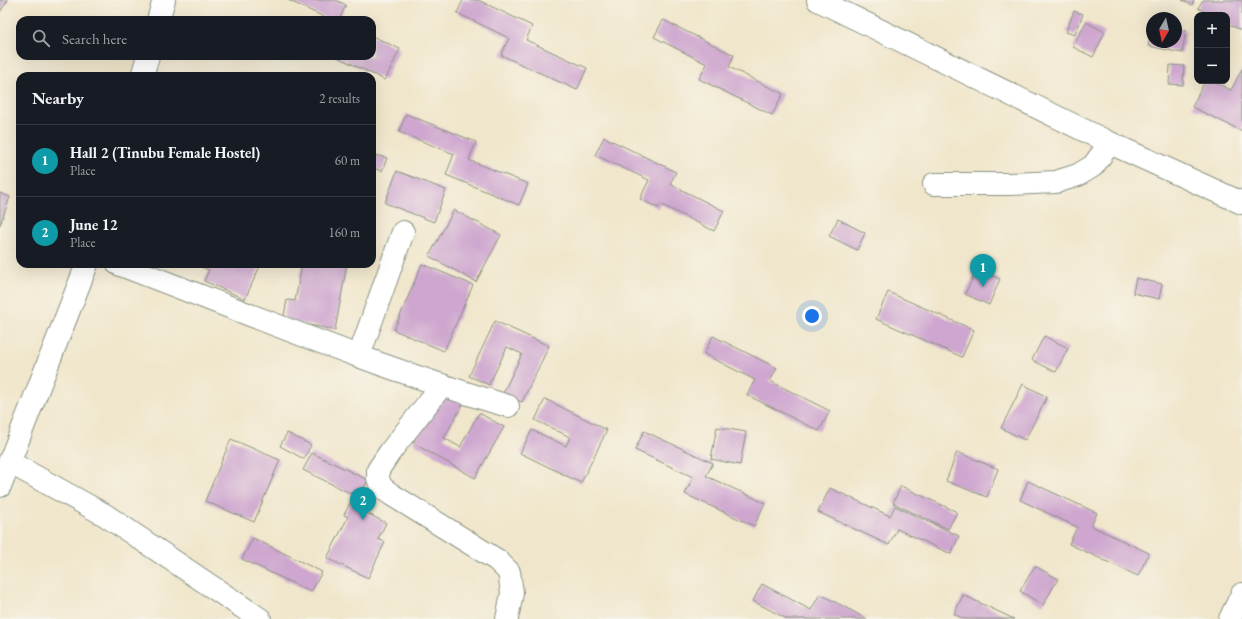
<!DOCTYPE html>
<html lang="en">
<head>
<meta charset="utf-8">
<style>
  :root { --surface:#171b24; --page:#20242c; --text:#f1f3f6; --muted:#9ea1a6; --line:#363941; --accent:#d1495b }
  body { margin:0; font-family:"EB Garamond",serif; background:var(--page); color:var(--text) }
  .controls { position:absolute; right:12px; top:12px; display:grid; overflow:hidden; border-radius:8px; box-shadow:0 4px 16px #0002 }
  .controls button { width:36px; height:36px; display:grid; place-items:center; padding:0; border:0; border-bottom:1px solid var(--line); background:var(--surface); color:var(--text); font:20px sans-serif }
  .compass { position:absolute; left:1146px; top:12px; width:36px; height:36px; border-radius:50%; background:var(--surface); box-shadow:0 4px 16px #0002; rotate:189deg }
  .you { position:absolute; left:812px; top:316px; width:14px; height:14px; margin:-10px; border:3px solid #fff; border-radius:50%; background:#1a73e8; box-shadow:0 0 0 6px #1a73e833 }
  .badge { display:grid; place-items:center; width:26px; height:26px; border-radius:50%; background:var(--accent); color:#fff; font-size:13px; font-weight:700 }
  .pin { position:absolute; translate:-50% -33px; filter:drop-shadow(0 1px 2px #0008) }
  .pin::after { content:''; position:absolute; top:21px; width:14px; height:12px; background:inherit; clip-path:polygon(0 0,100% 0,50% 100%) }
  .list { margin:0; padding:0; list-style:none }
  h2 { display:flex; justify-content:space-between; align-items:center; height:52px; margin:0; padding:0 16px; font-size:17px }
  h2 small { font-size:13px; font-weight:400; color:var(--muted) }
  .list li { display:grid; grid-template-columns:26px 1fr auto; gap:12px; align-items:center; box-sizing:border-box; height:72px; padding:0 16px; border-top:1px solid var(--line) }
  .list b { display:block; font-size:15px; white-space:nowrap }
  .list p { margin:0; font-size:13px; white-space:nowrap; color:var(--muted) }
  .list em { font-size:13px; font-style:normal; color:var(--muted) }
  .icon { flex:none; width:22px; height:22px; fill:none; stroke:currentColor; stroke-width:2; stroke-linecap:round; stroke-linejoin:round }
  .map { position:relative; flex:none; width:1242px; height:619px; overflow:hidden }
  .search { position:absolute; background:var(--surface); box-shadow:0 4px 16px #0002; left:16px; top:16px; width:360px; height:44px; display:flex; align-items:center; gap:10px; box-sizing:border-box; padding:0 14px; border-radius:12px; color:var(--muted); font-size:15px }
  .panel { position:absolute; background:var(--surface); box-shadow:0 4px 16px #0002; left:16px; top:72px; width:360px; height:196px; border-radius:12px }
  .map>svg:first-child { display:block }
  .building { fill:#cea6cf }
  .lines { fill:none; stroke-linecap:round; stroke-linejoin:round }
  .minor-casing { stroke:#889280; stroke-width:24 }
  .minor { stroke:#fff; stroke-width:22 }
</style>
</head>
<body>
<div class="map">
<svg width="1242" height="619" viewBox="0 0 1242 619">
  <rect width="100%" height="100%" fill="#f7f3e8"/>
  <filter id="ink" filterUnits="userSpaceOnUse"><feTurbulence type="fractalNoise" baseFrequency=".025" numOctaves="2"/><feDisplacementMap in="SourceGraphic" scale="8" xChannelSelector="R" yChannelSelector="G"/><feConvolveMatrix kernelMatrix="1 2 1 2 8 2 1 2 1" color-interpolation-filters="sRGB"/></filter>
  <filter id="wash" filterUnits="userSpaceOnUse"><feTurbulence type="fractalNoise" baseFrequency=".012" numOctaves="4" result="noise"/><feDisplacementMap in="SourceGraphic" scale="16" xChannelSelector="R" yChannelSelector="G"/><feGaussianBlur stdDeviation="0.9" result="paint"/><feColorMatrix in="noise" values="0 0 0 0 0 0 0 0 0 0 0 0 0 0 0 0 0 1.4 0 .05"/><feComposite in="paint" operator="in"/></filter>
  <g filter="url(#wash)">
    <rect width="100%" height="100%" fill="#f0e6cb"/>
    <g id="blocks">
      <g class="building">
        <path d="M0,0h8l-8,12z"/>
        <path d="M288,0h48l10,5 -7,15h-14l1,-2z"/>
        <path d="M463,0h15l54,26 -6,14 61,28 -10,22 -76,-35 8,-17 -52,-25z"/>
        <path d="M1182,0h12l-2,5z"/>
        <path d="M1203,0h39v31l-15,-8v-8h-15l-14,-7z"/>
        <path d="M1074,11l9,3 -8,21 -9,-3z"/>
        <path d="M663,20l71,35 -5,12 54,27 -11,21 -73,-36 8,-15 -53,-27z"/>
        <path d="M1086,22l19,10 -12,25 -20,-10z"/>
        <path d="M1176,28l10,2 -4,23 -34,-7 3,-15 1,11h24z"/>
        <path d="M372,36l28,13 -15,31 -50,-24h37z"/>
        <path d="M1170,65l14,1 -1,19 -14,-1z"/>
        <path d="M1242,69v62l-50,-24 13,-26h7l19,9z"/>
        <path d="M406,114l70,28 -7,18 59,24 -9,21 -73,-30 8,-21 -55,-22z"/>
        <path d="M604,137l72,35 -6,12 54,27 -10,20 -54,-27 -2,4 -18,-9 9,-19 -54,-25z"/>
        <path d="M375,155l12,3 -5,13 -10,-3z"/>
        <path d="M397,171l49,19 -12,32 -49,-19z"/>
        <path d="M0,193l10,4 -10,28z"/>
        <path d="M454,210l47,25 -25,47 -47,-26z"/>
        <path d="M838,219l27,14 -8,17 -28,-14z"/>
        <path d="M194,264h67l-16,35 -41,-18 5,-11z"/>
        <path d="M302,264h45l-12,66 -52,-10 4,-20 8,1z"/>
        <path d="M422,264l51,21 -29,66 -50,-21z"/>
        <path d="M977,269l23,10 -11,26 -24,-11z"/>
        <path d="M1136,278l26,6 -3,15 -26,-6z"/>
        <path d="M888,292l86,38 -12,27 -86,-38z"/>
        <path d="M495,321l54,25 -27,56 -19,-9 19,-39 -15,-7 -18,38 -20,-9z"/>
        <path d="M713,336l64,32 -7,13 60,30 -11,20 -72,-36 8,-15 -51,-26z"/>
        <path d="M1044,336l24,12 -12,24 -24,-12z"/>
        <path d="M1023,384l24,13 -22,43 -24,-12z"/>
        <path d="M441,392l22,12 -19,34 16,9 19,-34 25,14 -29,51 -62,-35z"/>
        <path d="M545,399l62,31 -26,53 -61,-30 12,-23 34,16 4,-9 -35,-17z"/>
        <path d="M717,427l29,5 -6,33 -29,-6z"/>
        <path d="M644,431l69,32 -7,13 59,27 -11,23 -69,-32 8,-17 -58,-27z"/>
        <path d="M287,433l24,12 -7,14 -24,-13z"/>
        <path d="M231,439l49,21 -26,62 -49,-21z"/>
        <path d="M957,452l41,17 -11,28 -41,-16z"/>
        <path d="M312,453l56,27 -13,27 31,16 -8,16 7,3 -17,36 -41,-20 21,-41 -4,-2 10,-20 -51,-25z"/>
        <path d="M1028,481l69,32 -6,13 58,27 -11,23 -69,-32 8,-17 -57,-27z"/>
        <path d="M901,486l56,26 -9,17 -55,-26z"/>
        <path d="M830,488l60,28 5,-10 64,30 -8,18 -54,-25 -8,16 -71,-33z"/>
        <path d="M253,538l69,34 -11,20 -69,-33z"/>
        <path d="M1035,566l23,13 -15,26 -23,-14z"/>
        <path d="M762,584l49,26 9,-16 47,25h-80l-34,-18z"/>
        <path d="M963,595l51,24h-50l-10,-5z"/>
      </g>
    </g>
  </g>
  <g filter="url(#ink)">
    <use href="#blocks" fill-opacity="0" stroke="#889280" stroke-width="1"/>
    <g class="lines">
      <defs>
        <g id="minor">
          <path d="M818,0l292,143 132,60"/>
          <path d="M158,20l6,-20"/>
          <path d="M142,76l6,-20"/>
          <path d="M934,184h76l46,-2 22,-7 15,-9 17,-23"/>
          <path d="M118,264c129,49 258,103 390,142"/>
          <path d="M359,356l44,-124"/>
          <path d="M442,385l-52,67 -12,18v8l3,9 11,8 105,65 12,12 3,21 -5,26"/>
          <path d="M9,462l96,53 155,104"/>
          <path d="M0,486l87,-222"/>
          <path d="M1230,619l12,-25"/>
        </g>
      </defs>
      <use href="#minor" class="minor-casing"/>
      <use href="#minor" class="minor"/>
    </g>
  </g>
</svg>
<div class="controls">
<button>+</button>
<button>−</button>
</div>
<svg class="compass" viewBox="-18 -18 36 36"><path d="M0-13l5 13h-10z" fill="#e53935"/><path d="M0 13l5-13h-10z" fill="#9ea1a6"/></svg>
<div class="you"></div>
<div class="pin badge" style="left:983px;top:287px;background:#0f9aa8">1</div>
<div class="pin badge" style="left:363px;top:520px;background:#0f9aa8">2</div>
<div class="search"><svg class="icon" aria-label="search" viewBox="0 0 24 24"><circle cx="10" cy="10" r="6"/><path d="M15 15l6 6"/></svg>Search here</div>
<section class="panel">
<h2>Nearby<small>2 results</small></h2>
<ul class="list">
<li><span class="badge" style="background:#0f9aa8">1</span><div><b>Hall 2 (Tinubu Female Hostel)</b><p>Place</p></div><em>60 m</em></li>
<li><span class="badge" style="background:#0f9aa8">2</span><div><b>June 12</b><p>Place</p></div><em>160 m</em></li>
</ul>
</section>
</div>
</body>
</html>
